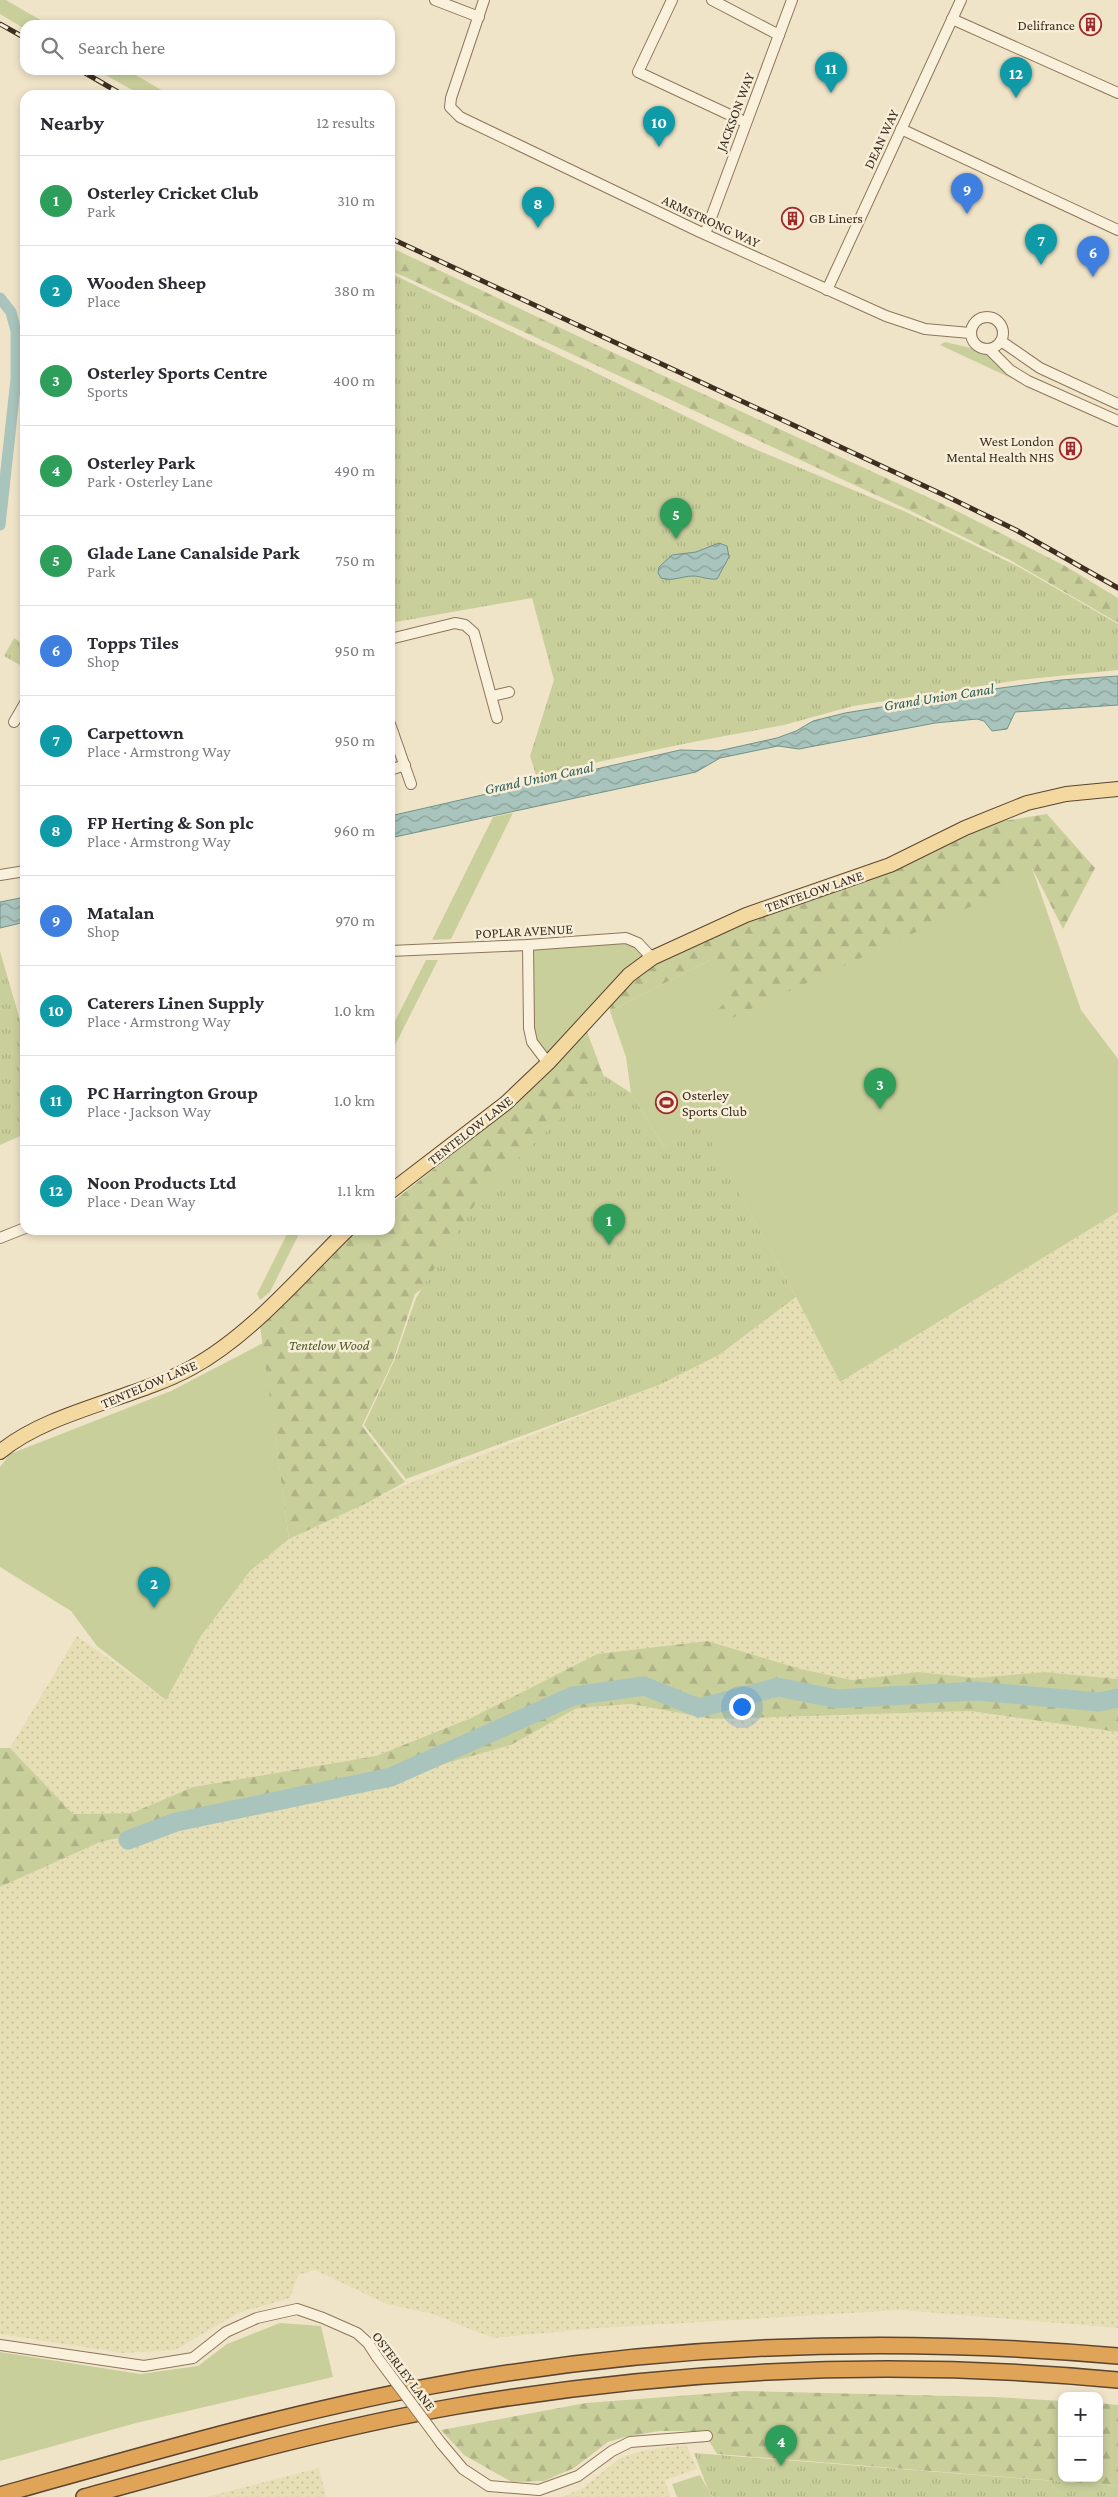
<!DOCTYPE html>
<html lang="en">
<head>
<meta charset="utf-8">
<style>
  :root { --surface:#fff; --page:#f2f2f3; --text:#2b2b33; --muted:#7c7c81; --line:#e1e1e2; --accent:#d93025 }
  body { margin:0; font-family:"Crimson Pro",serif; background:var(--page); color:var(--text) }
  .controls { position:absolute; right:15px; bottom:15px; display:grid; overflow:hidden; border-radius:10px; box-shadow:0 2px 8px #0003 }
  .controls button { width:45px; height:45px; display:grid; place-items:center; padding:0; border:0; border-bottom:1px solid var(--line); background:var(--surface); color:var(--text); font:25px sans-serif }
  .you { position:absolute; left:741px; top:1706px; width:18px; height:18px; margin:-12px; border:4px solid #fff; border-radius:50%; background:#1a73e8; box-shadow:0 0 0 8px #1a73e833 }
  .badge { display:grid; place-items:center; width:32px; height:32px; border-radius:50%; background:var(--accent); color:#fff; font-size:16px; font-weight:700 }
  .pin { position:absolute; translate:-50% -41px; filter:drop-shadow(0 1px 2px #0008) }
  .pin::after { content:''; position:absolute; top:26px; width:18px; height:15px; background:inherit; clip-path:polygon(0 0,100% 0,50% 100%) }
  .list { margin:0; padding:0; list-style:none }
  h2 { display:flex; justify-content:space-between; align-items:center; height:65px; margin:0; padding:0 20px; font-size:21px }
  h2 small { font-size:16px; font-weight:400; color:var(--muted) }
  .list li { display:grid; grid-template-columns:32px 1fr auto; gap:15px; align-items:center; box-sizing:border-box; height:90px; padding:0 20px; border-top:1px solid var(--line) }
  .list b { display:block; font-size:19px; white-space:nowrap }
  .list p { margin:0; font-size:16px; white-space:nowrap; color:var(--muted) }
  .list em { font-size:16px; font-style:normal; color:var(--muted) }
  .icon { flex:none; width:28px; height:28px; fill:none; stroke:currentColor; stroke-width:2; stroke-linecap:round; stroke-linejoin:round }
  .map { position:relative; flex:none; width:1118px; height:2497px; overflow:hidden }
  .search { position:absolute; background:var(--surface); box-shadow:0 2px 8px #0003; left:20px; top:20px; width:375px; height:55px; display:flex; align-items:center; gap:12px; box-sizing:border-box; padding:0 18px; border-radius:15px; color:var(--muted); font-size:19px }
  .panel { position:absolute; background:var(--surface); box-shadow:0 2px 8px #0003; left:20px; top:90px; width:375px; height:1145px; border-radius:15px }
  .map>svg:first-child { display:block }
  .farmland { fill:url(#farmland-dots) }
  .green { fill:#c9cf9b }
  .forest { fill:url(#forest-firs) }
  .park { fill:url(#park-tufts) }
  .water { fill:url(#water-waves); stroke:#6f938a }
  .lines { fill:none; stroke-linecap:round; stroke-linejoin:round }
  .canal { stroke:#a9c4bc; stroke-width:11 }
  .river { stroke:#a9c4bc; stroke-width:19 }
  .minor-casing { stroke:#8d765c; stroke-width:12 }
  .major-casing { stroke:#5b4430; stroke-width:16 }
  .highway-casing { stroke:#5b4430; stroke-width:18 }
  .minor { stroke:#faf1dc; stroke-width:10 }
  .major { stroke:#f3d9a0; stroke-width:14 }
  .highway { stroke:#e0a458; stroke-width:15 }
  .rail-casing { stroke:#3d2e20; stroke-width:5 }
  .rail { stroke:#f7eed8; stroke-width:3; stroke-dasharray:9; stroke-linecap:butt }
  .minor-bridge-casing { stroke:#8d765c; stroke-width:12; stroke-linecap:butt }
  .minor-bridge { stroke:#faf1dc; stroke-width:10 }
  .labels { text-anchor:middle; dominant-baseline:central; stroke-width:5; stroke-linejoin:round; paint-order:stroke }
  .poi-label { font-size:14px; fill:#3d2e20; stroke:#f7eed8; text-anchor:end }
  .street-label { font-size:14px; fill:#3d2e20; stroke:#f7eed8 }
  .park-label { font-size:14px; font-style:italic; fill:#4d5a26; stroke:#f7eed8 }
  .water-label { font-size:15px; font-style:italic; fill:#2f5d5a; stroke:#f7eed8 }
</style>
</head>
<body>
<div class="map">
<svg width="1118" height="2497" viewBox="0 0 1118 2497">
  <defs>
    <pattern id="farmland-dots" width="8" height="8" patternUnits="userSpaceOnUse" patternTransform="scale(1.25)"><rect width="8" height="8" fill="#e6deb5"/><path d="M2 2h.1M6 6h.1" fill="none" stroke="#c6bf9b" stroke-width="1.8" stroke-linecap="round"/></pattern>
    <pattern id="forest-firs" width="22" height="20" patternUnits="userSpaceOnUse" patternTransform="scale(1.25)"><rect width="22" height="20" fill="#c9cf9b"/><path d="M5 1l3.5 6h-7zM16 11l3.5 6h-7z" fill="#aeb285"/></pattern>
    <pattern id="park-tufts" width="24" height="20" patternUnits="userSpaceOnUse" patternTransform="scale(1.25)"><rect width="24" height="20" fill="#c9cf9b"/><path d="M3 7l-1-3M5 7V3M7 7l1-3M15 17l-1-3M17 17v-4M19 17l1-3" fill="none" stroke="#aeb285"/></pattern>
    <pattern id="water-waves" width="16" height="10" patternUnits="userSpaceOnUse" patternTransform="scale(1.25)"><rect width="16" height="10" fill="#a9c4bc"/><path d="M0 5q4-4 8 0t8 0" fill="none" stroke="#8ba098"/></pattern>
  </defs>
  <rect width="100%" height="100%" fill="#f0e4c8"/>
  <g class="farmland">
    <path d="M1118,1212v467l-74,-7 -68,6 -58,-6 -66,8 -51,-11 -94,-28 -110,13 -126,64 -95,38 -183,31 -61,26 -59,1 -63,-66 67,-112 89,64 35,-64 49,-65 39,-32 116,-54 254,-100 60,-30 77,-58 44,85z"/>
    <path d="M631,1704l81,15 258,-8 148,21v596l-216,-18 -304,18 -105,10 -60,-24 -46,-10 -72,-34 -17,5 -8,23 -52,15 -63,37 -52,3 -123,-19v-447l100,-45 333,-75 78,-22 66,-37z"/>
    <path d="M686,2445l11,24 -32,11 5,17h-109l21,-8 38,-31 22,-7z"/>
    <path d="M319,2468l7,29h-120z"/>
  </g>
  <g class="green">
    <path d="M0,0h6l43,25h-24v4l-25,-15z"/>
    <path d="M97,70h30l43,25h-29z"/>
    <path d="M945,342l39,9 29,28 -73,-34z"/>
    <path d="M513,813l-62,126 -19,1 61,-123z"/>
    <path d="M1032,868l49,142 37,49v153l-278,170 -44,-85 -94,-171 -38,21 -33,-54 -5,-36 -16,-46 100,-51z"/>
    <path d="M626,938l26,20 -104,105 -16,-21 -4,-97z"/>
    <path d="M426,960h12l-48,95v-24z"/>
    <path d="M289,1230h12l-31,62 -10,8 -3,-6z"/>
    <path d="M263,1343l26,196 -39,32 -49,65 -35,64 -69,-54 -26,-35 -71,-44v-100l10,-13 161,-63z"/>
    <path d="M280,2323l41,3 12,51 -197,46 -136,38v-109l140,22 58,-8 29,-22z"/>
    <path d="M700,2475l12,22h-35l-5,-13z"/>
  </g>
  <g class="forest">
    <path d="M390,247l211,100 346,159 120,61 51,31v25l-110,-64 -93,-46 -525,-243z"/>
    <path d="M1047,814l48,54 -32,61 -31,-61 -56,36 -261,122 -1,-11 22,-27 -26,-28 -100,51 1,-12 22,-24 108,-51 146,-51 110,-51z"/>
    <path d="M586,1029l26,69 -96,121 -101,75 -22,67 -31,65 43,56 -36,20 -80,37 -30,-221 54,-55 43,-33h34v-26l123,-98z"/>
    <path d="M707,1641l94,28 51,11 66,-8 58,6 68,-6 74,7v53l-148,-21 -258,8 -81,-15 -54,4 -66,37 -78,22 -333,75 -100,45v-139h10l63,66 59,-1 61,-26 183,-31 95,-38 126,-64z"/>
    <path d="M744,2391l251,6 67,4v77h37v-75l19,2v81l-401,-32 -14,-23h-44l-34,6 -17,5 -34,26 -30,13 -32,1 -48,-27 -23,-25 145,-27z"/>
  </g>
  <g class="park">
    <path d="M390,273l355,172 161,67 113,55 99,57v46l-99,10 -166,26 -69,19 -91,17 -157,33 -6,-19 24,-76 -22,-82 -142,25z"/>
    <path d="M14,638l11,7v23l-21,-12z"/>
    <path d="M0,951l22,76 3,3v104l-25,11z"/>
    <path d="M605,1076l26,17 33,54 38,-22 94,172 -77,58 -60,30 -253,94 -42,-54 30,-64 22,-63 66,-105z"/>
    <path d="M694,2453l424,33v11h-405l-4,-5z"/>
  </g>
  <g class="water">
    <path d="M719,543l8,3 2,11 -12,22c-9,1 -16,-3 -24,-3 -11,0 -21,6 -32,2l-3,-5 1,-6 13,-12 24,-3z"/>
    <path d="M1118,676v29l-103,7 -8,17 -15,2 -8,-10 -7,-2 -42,4 -136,26 -21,-3 -58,12 -24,14 -306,66v-22l290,-66 38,1 59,-13 19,-7 17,-10 32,-8 141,-23 75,-10z"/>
    <path d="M25,897v25l-25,6v-26z"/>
  </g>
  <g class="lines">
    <path class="canal" d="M0,298l11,14 5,19v48l-16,146"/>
    <path class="river" d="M128,1840l48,-18 215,-45 182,-81 71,-10 55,22 79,-21 59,12 139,-8 123,11 19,-4"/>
    <defs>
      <g id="minor">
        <path d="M435,0l44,17"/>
        <path d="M484,0l-33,98 -1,9 10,10 240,115 186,84 39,13 45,4"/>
        <path d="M672,0l-34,72 107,50"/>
        <path d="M712,0l67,35"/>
        <path d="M952,19l166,74"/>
        <path d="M901,129l217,101"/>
        <path d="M705,234l87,-234"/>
        <path d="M827,290l134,-290"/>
        <circle cx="987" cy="333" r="16"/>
        <path d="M1001,341l39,27 78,36"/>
        <path d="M989,349l21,21 18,11 90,40"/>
        <path d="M390,639l65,-16 10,2 9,8 23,85"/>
        <path d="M492,696l17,-4"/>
        <path d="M14,722l11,-19"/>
        <path d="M390,724l21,60"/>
        <path d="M390,770l15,-5"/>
        <path d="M0,875l25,-4"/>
        <path d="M528,945l1,83 3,14 16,21"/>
        <path d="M390,951l138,-6 98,-7 12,5 14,15"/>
        <path d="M0,1238l25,-10"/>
        <path d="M0,2345l144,21 49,-8 33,-26 31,-14 40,-9 26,9 34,15 11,10 9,14"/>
        <path d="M441,2443l22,26 26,17 50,4 39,-14 34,-25 18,-9 77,-6"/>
      </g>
      <g id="major">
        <path d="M390,1192l116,-89 42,-40 81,-88 23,-17 94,-43 144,-50 75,-37 62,-25 39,-9 52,-5"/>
        <path d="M0,1452c49,-41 134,-53 191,-84 59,-32 108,-91 156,-138"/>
      </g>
      <g id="highway">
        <path d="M0,2495c143,-40 285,-82 431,-109 226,-42 458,-50 687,-30"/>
        <path d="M84,2497c123,-34 247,-69 373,-91 218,-37 441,-47 661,-26"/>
      </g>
    </defs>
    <use href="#minor" class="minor-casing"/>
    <use href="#major" class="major-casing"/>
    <use href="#highway" class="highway-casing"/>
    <use href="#minor" class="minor"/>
    <use href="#major" class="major"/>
    <use href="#highway" class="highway"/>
    <defs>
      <g id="rail">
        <path d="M0,24l25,14"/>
        <path d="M80,70l43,25"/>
        <path d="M390,238l556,258 70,34 102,58"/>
      </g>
    </defs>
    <use href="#rail" class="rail-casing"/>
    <use href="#rail" class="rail"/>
    <defs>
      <path id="minor-bridge" d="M377,2357l64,86"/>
    </defs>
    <use href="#minor-bridge" class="minor-bridge-casing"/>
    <use href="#minor-bridge" class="minor-bridge"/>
  </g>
  <defs>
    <symbol id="building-ring" viewBox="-11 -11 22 22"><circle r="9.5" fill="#f7eed8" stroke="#9e2a2b" stroke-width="1.5"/><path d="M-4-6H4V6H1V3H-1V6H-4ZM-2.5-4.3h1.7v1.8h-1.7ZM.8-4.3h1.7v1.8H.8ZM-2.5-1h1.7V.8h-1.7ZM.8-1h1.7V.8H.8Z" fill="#9e2a2b"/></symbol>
    <symbol id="stadium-ring" viewBox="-11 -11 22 22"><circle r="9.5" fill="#f7eed8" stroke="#9e2a2b" stroke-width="1.5"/><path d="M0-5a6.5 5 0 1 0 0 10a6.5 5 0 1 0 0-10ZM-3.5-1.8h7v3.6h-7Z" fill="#9e2a2b"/></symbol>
  </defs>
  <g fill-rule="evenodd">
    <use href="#building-ring" x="1078" y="12" width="25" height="25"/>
    <use href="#building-ring" x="780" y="206" width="25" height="25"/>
    <use href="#building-ring" x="1058" y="436" width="25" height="25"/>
    <use href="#stadium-ring" x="654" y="1090" width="25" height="25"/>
  </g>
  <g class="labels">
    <g class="poi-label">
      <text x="1075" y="25">Delifrance</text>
      <text x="809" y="218" text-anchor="start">GB Liners</text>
      <text x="1054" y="441">West London<tspan x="1054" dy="16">Mental Health NHS</tspan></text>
      <text x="682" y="1095" text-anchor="start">Osterley<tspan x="682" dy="16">Sports Club</tspan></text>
    </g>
    <g class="street-label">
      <text transform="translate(735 112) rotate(-69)">JACKSON WAY</text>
      <text transform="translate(881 139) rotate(-65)">DEAN WAY</text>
      <text transform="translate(711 221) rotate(25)">ARMSTRONG WAY</text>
      <text transform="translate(814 891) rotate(-19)">TENTELOW LANE</text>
      <text transform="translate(524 931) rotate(-3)">POPLAR AVENUE</text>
      <text transform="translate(470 1130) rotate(-38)">TENTELOW LANE</text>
      <text transform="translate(149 1384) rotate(-23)">TENTELOW LANE</text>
      <text transform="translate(404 2371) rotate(53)">OSTERLEY LANE</text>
    </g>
    <g class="park-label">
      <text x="329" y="1345">Tentelow Wood</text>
    </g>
    <g class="water-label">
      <text transform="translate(939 697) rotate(-9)">Grand Union Canal</text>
      <text transform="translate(539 778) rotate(-12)">Grand Union Canal</text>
    </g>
  </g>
</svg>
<div class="controls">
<button>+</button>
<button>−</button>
</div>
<div class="you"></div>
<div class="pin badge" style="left:609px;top:1245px;background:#2e9e5b">1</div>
<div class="pin badge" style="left:154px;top:1608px;background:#0f9aa8">2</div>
<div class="pin badge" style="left:880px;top:1109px;background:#2e9e5b">3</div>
<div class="pin badge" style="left:781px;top:2466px;background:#2e9e5b">4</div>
<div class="pin badge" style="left:676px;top:539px;background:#2e9e5b">5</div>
<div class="pin badge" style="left:1093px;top:277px;background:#3f7fe0">6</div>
<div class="pin badge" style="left:1041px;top:265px;background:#0f9aa8">7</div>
<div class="pin badge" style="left:538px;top:228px;background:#0f9aa8">8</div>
<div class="pin badge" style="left:967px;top:214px;background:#3f7fe0">9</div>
<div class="pin badge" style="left:659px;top:147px;background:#0f9aa8">10</div>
<div class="pin badge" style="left:831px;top:93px;background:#0f9aa8">11</div>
<div class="pin badge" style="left:1016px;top:98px;background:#0f9aa8">12</div>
<div class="search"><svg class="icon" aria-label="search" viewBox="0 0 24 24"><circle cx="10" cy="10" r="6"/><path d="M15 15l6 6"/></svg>Search here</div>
<section class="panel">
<h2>Nearby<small>12 results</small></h2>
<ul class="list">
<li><span class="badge" style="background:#2e9e5b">1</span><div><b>Osterley Cricket Club</b><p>Park</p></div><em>310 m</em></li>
<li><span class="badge" style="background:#0f9aa8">2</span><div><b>Wooden Sheep</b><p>Place</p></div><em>380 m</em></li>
<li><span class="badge" style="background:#2e9e5b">3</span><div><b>Osterley Sports Centre</b><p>Sports</p></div><em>400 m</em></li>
<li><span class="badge" style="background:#2e9e5b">4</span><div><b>Osterley Park</b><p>Park · Osterley Lane</p></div><em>490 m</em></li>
<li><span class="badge" style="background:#2e9e5b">5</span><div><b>Glade Lane Canalside Park</b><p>Park</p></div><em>750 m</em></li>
<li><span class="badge" style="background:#3f7fe0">6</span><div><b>Topps Tiles</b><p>Shop</p></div><em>950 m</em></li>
<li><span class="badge" style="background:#0f9aa8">7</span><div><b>Carpettown</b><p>Place · Armstrong Way</p></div><em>950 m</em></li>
<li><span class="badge" style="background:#0f9aa8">8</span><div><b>FP Herting &amp; Son plc</b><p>Place · Armstrong Way</p></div><em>960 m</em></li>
<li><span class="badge" style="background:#3f7fe0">9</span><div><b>Matalan</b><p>Shop</p></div><em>970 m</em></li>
<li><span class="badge" style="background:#0f9aa8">10</span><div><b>Caterers Linen Supply</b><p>Place · Armstrong Way</p></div><em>1.0 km</em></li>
<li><span class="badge" style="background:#0f9aa8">11</span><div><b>PC Harrington Group</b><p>Place · Jackson Way</p></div><em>1.0 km</em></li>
<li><span class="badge" style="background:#0f9aa8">12</span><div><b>Noon Products Ltd</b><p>Place · Dean Way</p></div><em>1.1 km</em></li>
</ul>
</section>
</div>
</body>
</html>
